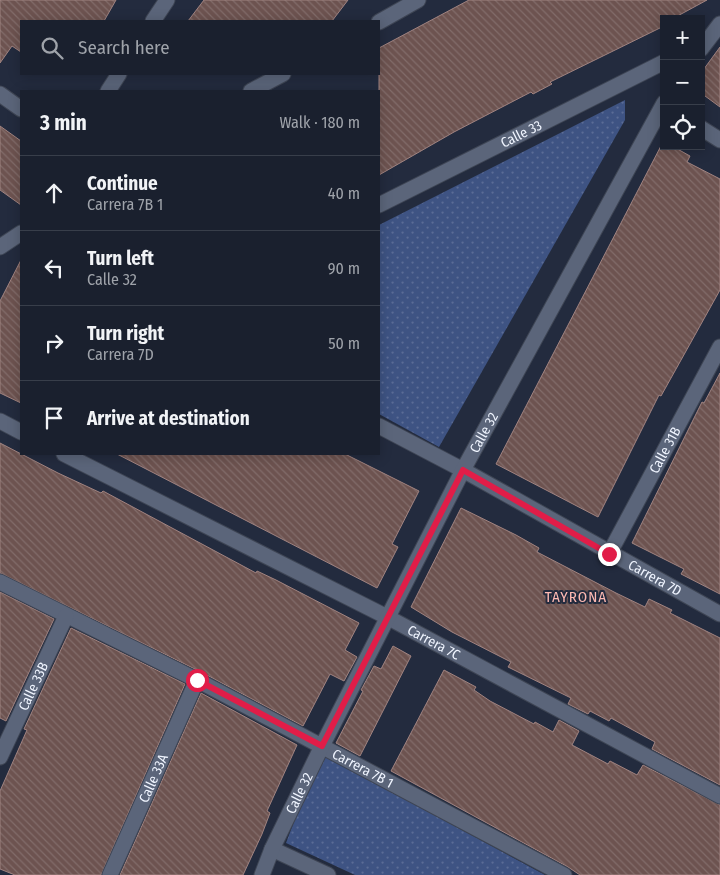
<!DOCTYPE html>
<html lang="en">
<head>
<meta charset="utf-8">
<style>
  :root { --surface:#1a202e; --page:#272d3a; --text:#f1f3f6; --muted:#9fa3aa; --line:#383e4a }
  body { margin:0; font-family:"Fira Sans Condensed",sans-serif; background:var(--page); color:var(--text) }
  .controls { position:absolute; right:15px; top:15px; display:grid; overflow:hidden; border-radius:0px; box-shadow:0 2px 12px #0003 }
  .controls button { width:45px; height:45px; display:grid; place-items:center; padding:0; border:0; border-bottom:1px solid var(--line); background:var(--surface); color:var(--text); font:25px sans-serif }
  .stop { position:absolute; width:15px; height:15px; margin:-11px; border:4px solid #e11d48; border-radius:50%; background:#fff }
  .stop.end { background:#e11d48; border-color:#fff; box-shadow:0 1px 5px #0008 }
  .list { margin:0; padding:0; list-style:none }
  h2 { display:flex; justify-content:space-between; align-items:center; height:65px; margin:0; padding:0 20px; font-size:21px }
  h2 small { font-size:16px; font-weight:400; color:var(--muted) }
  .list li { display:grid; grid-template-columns:32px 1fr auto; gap:15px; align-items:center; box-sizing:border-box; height:75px; padding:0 20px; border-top:1px solid var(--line) }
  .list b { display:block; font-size:19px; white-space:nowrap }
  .list p { margin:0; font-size:16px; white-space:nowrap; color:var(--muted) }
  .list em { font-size:16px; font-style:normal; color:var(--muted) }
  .icon { flex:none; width:28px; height:28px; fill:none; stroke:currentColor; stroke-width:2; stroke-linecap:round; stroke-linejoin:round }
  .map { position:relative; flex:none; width:720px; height:875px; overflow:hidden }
  .search { position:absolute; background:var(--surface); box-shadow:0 2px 12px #0003; left:20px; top:20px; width:360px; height:55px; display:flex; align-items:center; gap:12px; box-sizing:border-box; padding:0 18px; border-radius:0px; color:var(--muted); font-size:19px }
  .panel { position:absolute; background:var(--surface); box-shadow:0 2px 12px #0003; left:20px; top:90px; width:360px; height:365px; border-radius:0px }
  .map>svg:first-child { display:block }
  .grass { fill:url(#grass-dots) }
  .building { fill:url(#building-back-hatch); stroke:#a08380 }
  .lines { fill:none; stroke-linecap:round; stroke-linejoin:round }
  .minor-casing { stroke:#3e4554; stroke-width:17 }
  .minor { stroke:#5b657a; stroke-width:15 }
  .route { stroke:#e11d48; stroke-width:6 }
  .labels { text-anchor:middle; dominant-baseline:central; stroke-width:4; stroke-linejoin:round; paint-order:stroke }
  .street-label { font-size:14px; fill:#f0f5ff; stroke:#232b3e }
  .neighbourhood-label { font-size:15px; letter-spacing:1px; fill:#fdb9b2; stroke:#232b3e }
</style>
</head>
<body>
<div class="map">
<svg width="720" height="875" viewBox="0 0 720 875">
  <defs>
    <pattern id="grass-dots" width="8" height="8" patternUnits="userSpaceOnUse" patternTransform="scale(1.25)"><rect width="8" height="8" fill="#3e5383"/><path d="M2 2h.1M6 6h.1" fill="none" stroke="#5a6c96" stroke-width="1.8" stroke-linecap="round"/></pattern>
    <pattern id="building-back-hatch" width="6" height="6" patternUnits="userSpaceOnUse" patternTransform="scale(1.25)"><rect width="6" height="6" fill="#6d5350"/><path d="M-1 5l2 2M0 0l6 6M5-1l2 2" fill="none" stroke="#826c6a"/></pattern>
  </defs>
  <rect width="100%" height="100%" fill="#232b3e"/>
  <g class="grass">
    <path d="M625,100v20l-186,327 -60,-33v-189z"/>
    <path d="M320,753l225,122h-190l-69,-32z"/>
  </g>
  <g class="building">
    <path d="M0,0h116l-12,21h-83v31l-9,-6 -12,17z"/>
    <path d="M204,0h144l-16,21h-144z"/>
    <path d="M469,0h238l-35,19h-8v7l-114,56 2,2 -19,10 -2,-2 -77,40 -75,43v-127z"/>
    <path d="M720,47v60l-19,-14v-20z"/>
    <path d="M0,126l21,15v64l-21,-15z"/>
    <path d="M663,142l1,4h8l18,10 -3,6 33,17v111l-59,106 -2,-1 -61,122 -102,-53z"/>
    <path d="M21,260v143l-21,-10v-92z"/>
    <path d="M720,373v221l-39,-20 3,-5 -52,-26 70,-141 2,1z"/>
    <path d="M0,443l58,30 43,20 2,-2 153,82 1,-2 19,9 83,43 -14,27 12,7 -13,24 -14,-7 -27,52 -102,-54 -201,-99z"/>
    <path d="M117,454h228l74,37 -27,53 6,3 -21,41z"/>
    <path d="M461,508l55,27 23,13 -2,4 79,41 29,14 4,-8 23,11 -2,3 50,25v147l-68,-36 3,-7 -44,-24 -2,3 -19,-10 -2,3 -20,-10 3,-6 -63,-31 3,-5 -59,-30 -41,-25z"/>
    <path d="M0,592l54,27 -48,102 -6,-3z"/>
    <path d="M71,628l114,56 -84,191h-86l-15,-6v-78l27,-61 -3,-1z"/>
    <path d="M393,646l18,10 -51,100 -24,-13 27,-52 -2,-1 13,-24 7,3z"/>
    <path d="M444,670l32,17 -2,3 16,11 44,23 1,-2 18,10 6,-12 20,11 -7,14 36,19 2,-3 27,14 6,-10 77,40v70h-140l-12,-8 -177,-96z"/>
    <path d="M201,693l96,52 -30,66 3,2 -8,21 -19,41h-123z"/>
  </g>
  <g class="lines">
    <defs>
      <g id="minor">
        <path d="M153,21l14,-21"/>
        <path d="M379,22l39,-22"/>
        <path d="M701,49l19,-25"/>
        <path d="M108,91l11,-17"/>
        <path d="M251,91l32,-17"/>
        <path d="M0,94l21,15"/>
        <path d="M701,128l19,12"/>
        <path id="s1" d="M379,205l285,-143"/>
        <path d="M0,247l21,-14"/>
        <path d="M0,421l21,11"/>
        <path id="s2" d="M379,426l84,44 257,144"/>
        <path id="s3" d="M64,454l325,164 331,178"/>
        <path id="s4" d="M609,554l111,-207"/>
        <path id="s5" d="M0,582l197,98 367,195"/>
        <path id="s6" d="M0,757l66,-141"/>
        <path d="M272,849l56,26"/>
        <path id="s7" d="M110,875l87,-195"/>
        <path id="s8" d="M262,875l10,-26 50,-103 141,-276 201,-367"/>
      </g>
    </defs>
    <use href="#minor" class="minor-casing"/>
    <use href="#minor" class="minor"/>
  </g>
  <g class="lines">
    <path class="route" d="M197,680l125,66 141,-276 146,84"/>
  </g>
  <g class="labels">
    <g class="street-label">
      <text stroke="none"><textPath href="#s1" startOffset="159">Calle 33</textPath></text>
      <text stroke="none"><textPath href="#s8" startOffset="495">Calle 32</textPath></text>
      <text stroke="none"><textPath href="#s4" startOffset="118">Calle 31B</textPath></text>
      <text stroke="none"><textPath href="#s2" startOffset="315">Carrera 7D</textPath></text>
      <text stroke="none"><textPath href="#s3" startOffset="415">Carrera 7C</textPath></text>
      <text stroke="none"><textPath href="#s6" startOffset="78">Calle 33B</textPath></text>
      <text stroke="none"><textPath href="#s5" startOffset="408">Carrera 7B 1</textPath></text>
      <text stroke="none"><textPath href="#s7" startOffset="106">Calle 33A</textPath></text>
      <text stroke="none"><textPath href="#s8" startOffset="90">Calle 32</textPath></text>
    </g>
    <g class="neighbourhood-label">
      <text x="576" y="597">TAYRONA</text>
    </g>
  </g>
</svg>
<div class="controls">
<button>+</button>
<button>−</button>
<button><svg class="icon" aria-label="locate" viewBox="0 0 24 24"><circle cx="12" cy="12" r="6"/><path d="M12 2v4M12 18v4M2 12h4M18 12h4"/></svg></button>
</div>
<div class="stop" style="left:197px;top:680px"></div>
<div class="stop end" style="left:609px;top:554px"></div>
<div class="search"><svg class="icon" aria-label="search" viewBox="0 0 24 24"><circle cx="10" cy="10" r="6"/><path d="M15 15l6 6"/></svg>Search here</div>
<section class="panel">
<h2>3 min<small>Walk · 180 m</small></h2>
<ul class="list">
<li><svg class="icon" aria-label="ahead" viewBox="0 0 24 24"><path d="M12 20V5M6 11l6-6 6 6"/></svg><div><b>Continue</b><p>Carrera 7B 1</p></div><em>40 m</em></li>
<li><svg class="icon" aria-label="left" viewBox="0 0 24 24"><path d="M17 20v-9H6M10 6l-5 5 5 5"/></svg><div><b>Turn left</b><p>Calle 32</p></div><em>90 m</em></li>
<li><svg class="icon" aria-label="right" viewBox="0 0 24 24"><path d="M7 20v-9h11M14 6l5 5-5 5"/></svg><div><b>Turn right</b><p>Carrera 7D</p></div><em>50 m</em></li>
<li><svg class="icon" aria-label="arrive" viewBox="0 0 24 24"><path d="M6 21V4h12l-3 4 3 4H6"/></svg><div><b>Arrive at destination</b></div></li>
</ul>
</section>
</div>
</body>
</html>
